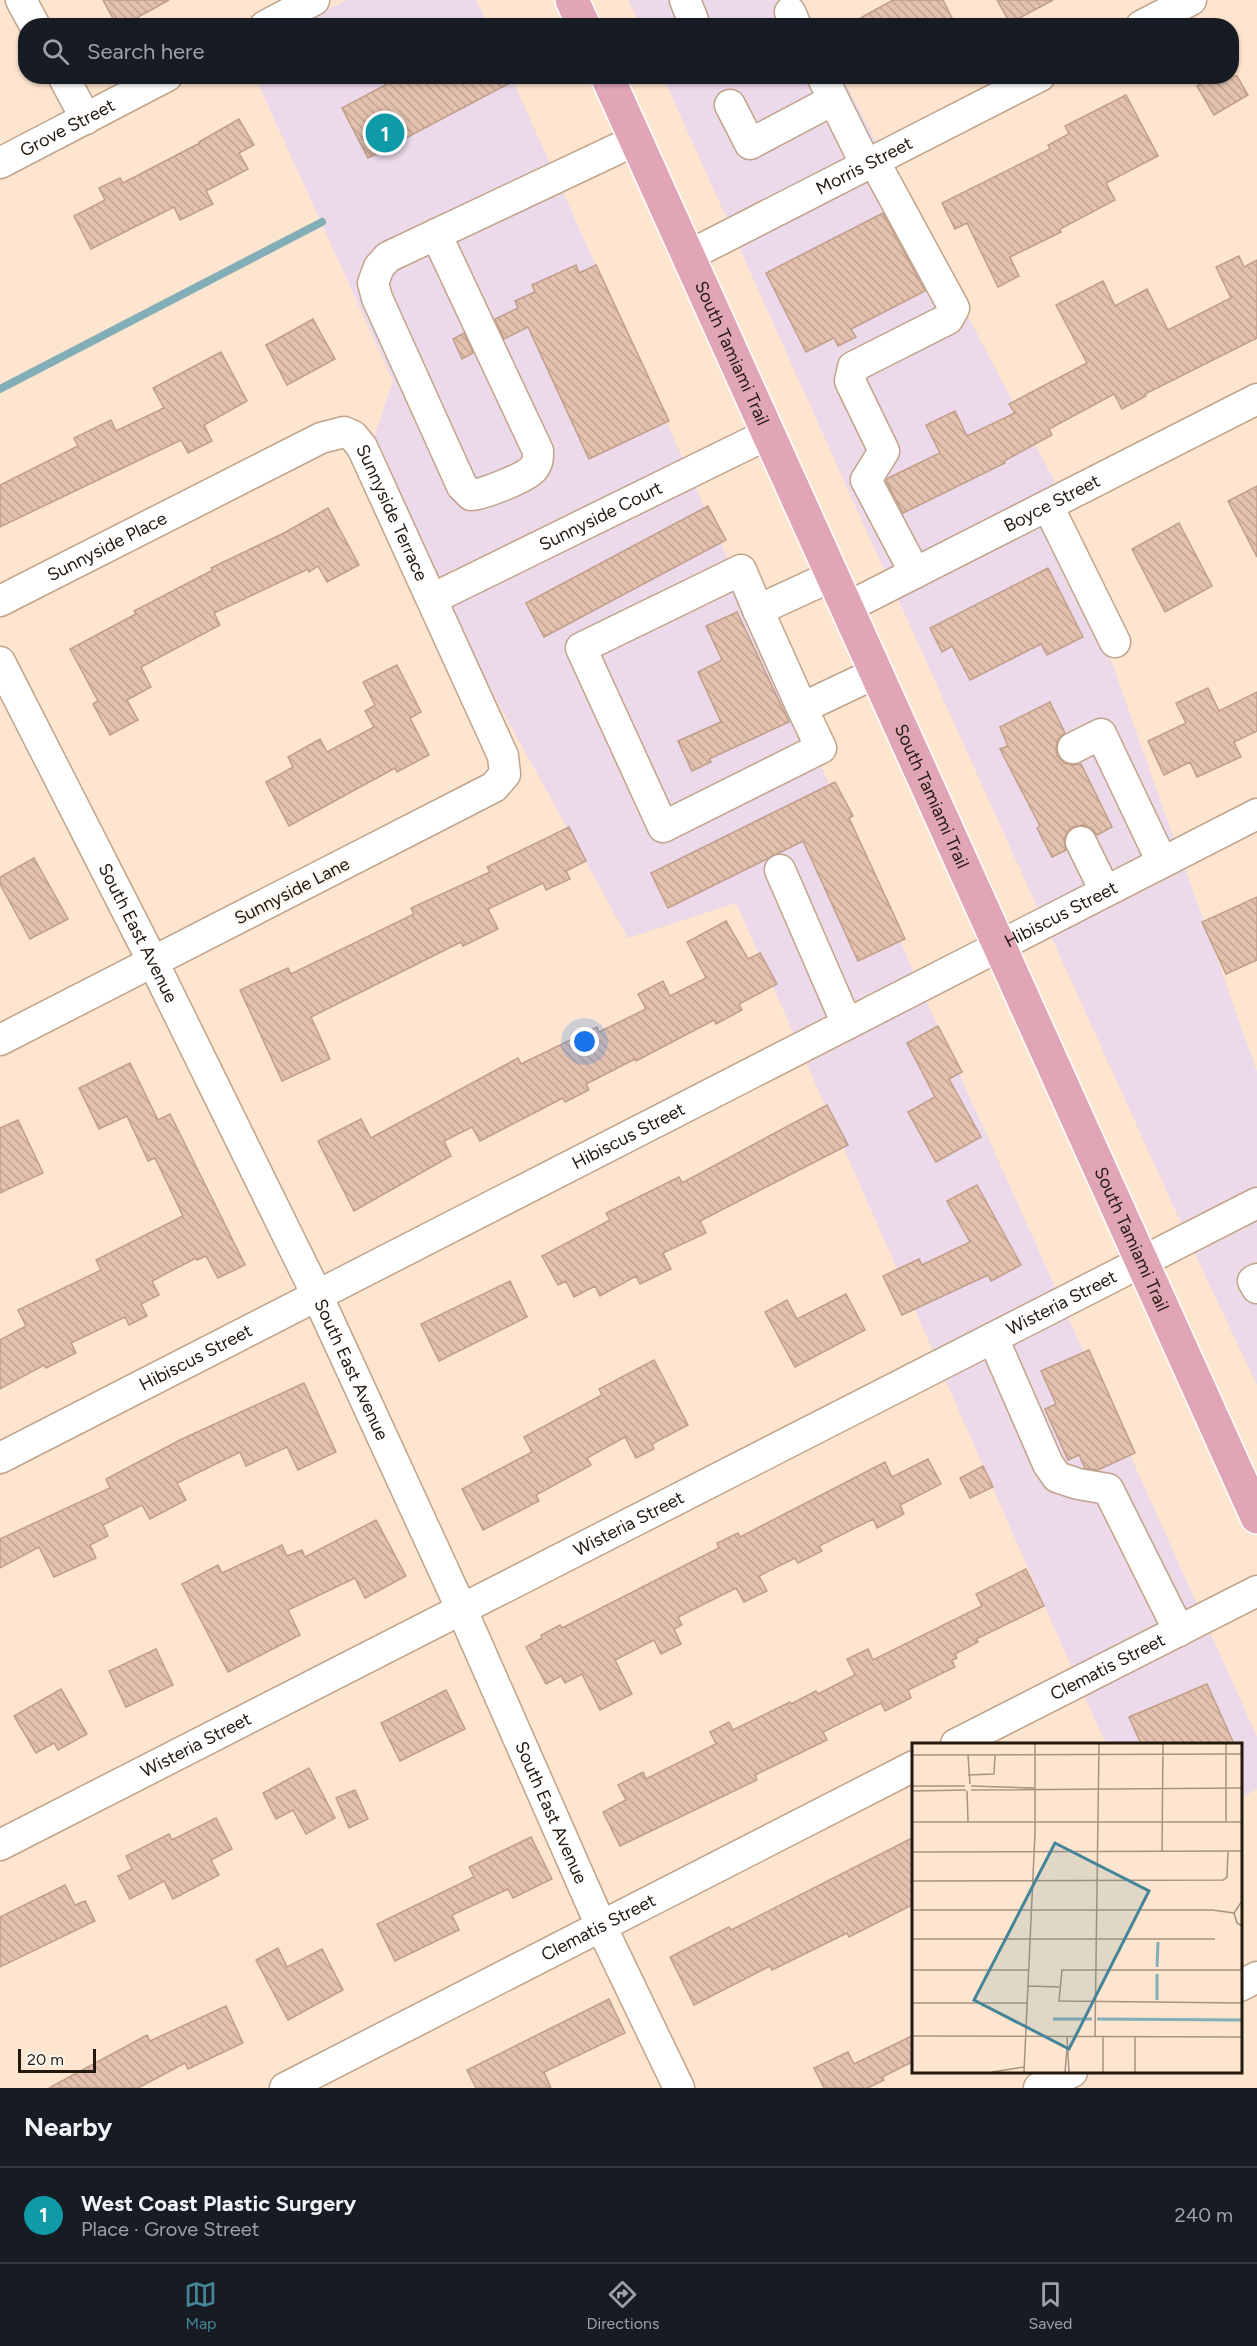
<!DOCTYPE html>
<html lang="en">
<head>
<meta charset="utf-8">
<style>
  :root { --surface:#171b24; --page:#242831; --text:#f1f3f6; --muted:#9ea1a6; --line:#363941; --accent:#448597 }
  body { margin:0; font-family:Figtree,sans-serif; background:var(--page); color:var(--text) }
  .scale { position:absolute; left:18px; bottom:15px; width:78px; box-sizing:border-box; padding-left:6px; border:3px solid #24190f; border-top:0; font-size:16px; line-height:21px; white-space:nowrap; color:#24190f; -webkit-text-stroke:4px #fcf6f0; paint-order:stroke }
  .you { position:absolute; left:585px; top:1042px; width:21px; height:21px; margin:-15px; border:4px solid #fff; border-radius:50%; background:#1a73e8; box-shadow:0 0 0 9px #1a73e833 }
  .badge { display:grid; place-items:center; width:39px; height:39px; border-radius:50%; background:var(--accent); color:#fff; font-size:20px; font-weight:700 }
  .pin { position:absolute; translate:-50% -50%; border:3px solid #fff; box-shadow:0 2px 6px #0006 }
  .list { margin:0; padding:0; list-style:none }
  h2 { display:flex; justify-content:space-between; align-items:center; height:78px; margin:0; padding:0 24px; font-size:26px }
  h2 small { font-size:20px; font-weight:400; color:var(--muted) }
  .list li { display:grid; grid-template-columns:39px 1fr auto; gap:18px; align-items:center; box-sizing:border-box; height:96px; padding:0 24px; border-top:2px solid var(--line) }
  .list b { display:block; font-size:22px; white-space:nowrap }
  .list p { margin:0; font-size:20px; white-space:nowrap; color:var(--muted) }
  .list em { font-size:20px; font-style:normal; color:var(--muted) }
  .icon { flex:none; width:33px; height:33px; fill:none; stroke:currentColor; stroke-width:2; stroke-linecap:round; stroke-linejoin:round }
  .map { position:relative; flex:none; width:1257px; height:2088px; overflow:hidden }
  .search { position:absolute; background:var(--surface); box-shadow:0 2px 4px #0004; left:18px; right:18px; top:18px; height:66px; display:flex; align-items:center; gap:15px; box-sizing:border-box; padding:0 21px; border-radius:24px; color:var(--muted); font-size:22px }
  .sheet { height:174px; background:var(--surface) }
  nav { display:flex; justify-content:space-around; align-items:center; box-sizing:border-box; height:84px; border-top:2px solid var(--line); background:var(--surface); font-size:16px; color:var(--muted) }
  nav a { display:grid; justify-items:center; gap:3px }
  nav .on { color:var(--accent) }
  .map>svg:first-child { display:block }
  .commercial { fill:#ecd9e9 }
  .lines { fill:none; stroke-linecap:round; stroke-linejoin:round }
  .stream { stroke:#82aeb7; stroke-width:8 }
  .building { fill:url(#building-back-hatch); stroke:#c19e8b; stroke-width:1.5 }
  .minor-casing { stroke:#c0a38a; stroke-width:33 }
  .major-casing { stroke:#fff; stroke-width:36 }
  .minor { stroke:#fff; stroke-width:30 }
  .major { stroke:#e0a6b6; stroke-width:33 }
  .labels { text-anchor:middle; dominant-baseline:central; stroke-width:4.5; stroke-linejoin:round; paint-order:stroke }
  .street-label { font-size:18px; fill:#24190f; stroke:#fcf6f0 }
  .inset-river { fill:none; stroke:#82aeb7; stroke-width:3 }
  .inset-road { fill:none; stroke:#a69382; stroke-width:1.5 }
  .view { fill:#448597; fill-opacity:0.15; stroke:#448597; stroke-width:3 }
  .inset-edge { fill:none; stroke:#24190f; stroke-width:3 }
</style>
</head>
<body>
<div class="map">
<svg width="1257" height="2088" viewBox="0 0 1257 2088">
  <defs>
    <pattern id="building-back-hatch" width="6" height="6" patternUnits="userSpaceOnUse" patternTransform="scale(1.5)"><rect width="6" height="6" fill="#e4c1ae"/><path d="M-1 5l2 2M0 0l6 6M5-1l2 2" fill="none" stroke="#c3a594"/></pattern>
  </defs>
  <rect width="100%" height="100%" fill="#fde5cf"/>
  <g class="commercial">
    <path d="M346,0h130l12,25 -191,1z"/>
    <path d="M628,0h174l13,25h-175z"/>
    <path d="M255,77h256l172,382 -245,120 -65,-139 20,-59z"/>
    <path d="M663,77h179l35,66 -150,76z"/>
    <path d="M891,170l165,314 -171,88 -146,-325z"/>
    <path d="M695,486l219,486 -120,62 -58,-131 -108,35 -153,-277 -25,-54z"/>
    <path d="M1070,511l30,118 74,210 -136,70 -140,-310z"/>
    <path d="M1185,868l72,204v114l-75,39 -131,-289z"/>
    <path d="M926,1000l130,289 -123,62 -127,-289z"/>
    <path d="M1257,1220v165l-63,-133z"/>
    <path d="M1068,1317l129,287 -125,64 -127,-289z"/>
    <path d="M1210,1632l47,105v52l-16,9 -1,-54h-134l-22,-48z"/>
  </g>
  <g class="lines">
    <path class="stream" d="M0,389l322,-167"/>
  </g>
  <g class="building">
    <path d="M103,0h66l-47,26h-5z"/>
    <path d="M893,0h50l13,26h-110z"/>
    <path d="M997,0h56l-43,23z"/>
    <path d="M402,76h121l-155,82 -26,-50z"/>
    <path d="M1214,76h23l11,19 -34,20 -17,-29z"/>
    <path d="M1126,95l32,61 -52,27 9,17 -55,29 1,3 -51,25 9,19 -21,11 -31,-64 -12,6 -13,-26 108,-54 -2,-4 21,-11 -4,-8z"/>
    <path d="M239,119l15,26 -15,8 9,16 -42,22 7,13 -33,16 -6,-13 -83,42 -17,-33 31,-16 -6,-12 21,-10 3,5 77,-40 -1,-1z"/>
    <path d="M883,213l42,78 -74,38 5,8 -18,9 -4,-8 -28,14 -40,-79z"/>
    <path d="M1239,256l5,11 13,-7v78l-112,56 1,2 -24,13 -8,-15 -65,35 3,6 -48,26 1,2 -102,50 -17,-32 2,-3 52,-25 -14,-28 29,-14 12,25 48,-23 -6,-9 78,-41 -31,-58 47,-24 12,25 32,-17 21,41 63,-32 -15,-31z"/>
    <path d="M576,265l3,8 17,-8 73,156 -80,38 -61,-132 -24,12 -9,-20 23,-11 -3,-7 20,-9 -3,-7z"/>
    <path d="M313,319l22,40 -48,26 -21,-40z"/>
    <path d="M464,333l9,20 -11,6 -9,-20z"/>
    <path d="M221,352l26,49 -43,24 8,16 -24,12 -7,-13 -181,87v-42l78,-39 -4,-8 37,-18 5,11 48,-23 -11,-20z"/>
    <path d="M1257,486v71l-29,-56z"/>
    <path d="M708,506l18,34 -182,97 -18,-34z"/>
    <path d="M328,508l31,57 -32,17 -9,-16 -9,6 -1,-3 -94,44 6,12 -79,42 10,20 -24,13 11,20 -28,15 -17,-31 5,-3 -28,-52 66,-35 -2,-3 79,-41 -2,-2 73,-35z"/>
    <path d="M1179,523l33,63 -47,26 -33,-63z"/>
    <path d="M1048,568l35,69 -36,18 -6,-11 -71,36 -18,-34 -10,6 -12,-24z"/>
    <path d="M737,612l52,110 -80,37 2,3 -19,9 -14,-30 43,-19 -23,-50 24,-12 -16,-34z"/>
    <path d="M397,665l24,47 -11,6 19,37 -32,17 -2,-4 -106,58 -23,-44 27,-15 -5,-10 32,-18 7,13 47,-25 -9,-16 10,-6 -12,-23z"/>
    <path d="M1208,688l11,23 38,-19v39l-23,11 7,15 -44,20 -7,-15 -26,13 -16,-34 38,-18 -10,-20z"/>
    <path d="M1050,702l15,31 -7,6 -2,9 1,7 7,8 9,2 8,-1 31,63 -15,8 -6,-7 -8,-3 -10,2 -6,5 -3,8 2,10 -14,7 -15,-29 3,-2 -40,-77 8,-3 -8,-19z"/>
    <path d="M835,782l18,34 -4,2 56,121 -47,22 -55,-120 -135,67 -17,-35z"/>
    <path d="M569,827l17,34 -20,10 4,8 -24,11 -3,-7 -55,26 10,20 -35,17 -2,-4 -150,75 19,42 -48,22 -42,-91 48,-22 3,6 123,-60 -3,-6 79,-36 -3,-5z"/>
    <path d="M34,858l34,61 -38,20 -30,-55v-7z"/>
    <path d="M1257,897v63l-31,14 -24,-52z"/>
    <path d="M726,921l22,38 12,-6 17,31 -38,20 3,6 -26,14 -2,-4 -78,41 -1,-2 -49,25 3,6 -24,12 -2,-4 -83,43 -8,-14 -28,14 7,15 -97,55 -36,-70 43,-22 10,19 147,-80 3,6 76,-37 2,5 47,-23 -8,-15 25,-13 7,15 36,-18 -19,-36z"/>
    <path d="M938,1026l24,46 -13,7 32,58 -45,25 -28,-50 27,-15 -28,-54z"/>
    <path d="M130,1063l28,57 12,-6 75,151 -27,13 -12,-22 -9,4 -1,-2 -44,23 7,14 -18,9 6,12 -18,9 -4,-8 -54,26 5,10 -30,15 -2,-3 -44,24v-49l26,-14 -8,-16 83,-40 -5,-10 87,-44 -28,-58 -7,3 -21,-45 -28,13 -20,-41z"/>
    <path d="M827,1105l21,40 -148,76 6,12 -43,20 8,16 -31,15 -4,-8 -36,20 -5,-10 -21,11 -8,-16 -8,4 -16,-29 68,-36 -4,-7 73,-36 3,6z"/>
    <path d="M18,1120l25,53 -43,20v-65z"/>
    <path d="M977,1185l44,80 -30,16 -3,-6 -86,40 -19,-39 36,-17 3,6 48,-23 -23,-41z"/>
    <path d="M510,1281l17,36 -88,44 -18,-37z"/>
    <path d="M846,1294l19,36 -70,37 -30,-55 22,-12 10,19z"/>
    <path d="M1089,1350l46,103 -37,17 -13,-2 -6,-13 -11,5 -23,-51 11,-5 -15,-33z"/>
    <path d="M654,1360l34,65 -36,19 2,5 -18,9 -11,-21 -38,21 4,7 -55,30 3,6 -56,29 -21,-41 70,-37 -8,-15 78,-42 -3,-6z"/>
    <path d="M304,1383l32,69 -38,18 -11,-23 -41,19 -6,-14 -63,31 9,17 -36,19 -8,-14 -39,20 5,11 -18,9 6,13 -42,19 -15,-30 -39,21v-29l110,-51 -4,-9 74,-39z"/>
    <path d="M928,1459l13,25 -41,21 4,9 -27,14 -4,-9 -54,27 3,5 -24,12 -3,-5 -36,18 8,15 -23,11 -8,-14 -58,29 4,8 -8,4 7,15 -20,10 -7,-14 -39,20 17,34 -32,16 -18,-36 -17,9 -4,-7 -15,8 -20,-37 16,-9 -1,-3 19,-10 2,3 157,-80 -2,-5 21,-10 2,4 145,-75 7,15z"/>
    <path d="M983,1466l10,21 -23,11 -10,-20z"/>
    <path d="M376,1520l30,56 -41,22 -10,-20 -67,32 12,25 -72,37 -46,-88 36,-19 4,8 60,-28 5,11 15,-6 3,7z"/>
    <path d="M1026,1569l18,37 -68,33 2,3 -23,12 2,4 -5,2 3,7 -47,23 3,8 -26,13 -4,-8 -58,29 4,8 -72,35 2,5 -137,66 -17,-34 23,-12 -8,-15 25,-13 3,7 70,-35 -6,-12 19,-10 4,8 57,-28 1,2 25,-13 2,3 37,-19 -8,-16 21,-10 5,11 109,-54 -6,-12z"/>
    <path d="M156,1649l17,36 -47,22 -17,-36z"/>
    <path d="M1207,1684l27,60h-93l-12,-27z"/>
    <path d="M61,1689l26,45 -29,16 -4,-7 -18,10 -22,-37z"/>
    <path d="M446,1690l19,39 -65,32 -19,-38z"/>
    <path d="M309,1768l26,50 -29,16 -13,-24 -17,9 -13,-26z"/>
    <path d="M355,1790l13,29 -19,9 -13,-30z"/>
    <path d="M216,1818l16,31 -21,11 8,15 -46,24 -9,-18 -34,18 -12,-23 14,-7 -6,-13 43,-22 3,6z"/>
    <path d="M531,1837l21,42 -39,19 -5,-9 -56,26 7,15 -64,31 -18,-37 97,-47 -5,-10z"/>
    <path d="M914,1837v67l-65,33 -2,-4 -75,37 -2,-4 -76,39 -24,-48 59,-30 2,3z"/>
    <path d="M65,1885l10,20 10,-4 10,20 -95,46v-50z"/>
    <path d="M278,1948l9,19 35,-18 21,41 -55,30 -32,-60z"/>
    <path d="M609,1999l16,34 -81,39 7,16h-75l-9,-18z"/>
    <path d="M226,2006l17,37 -55,26 -3,-6 -47,25h-89l98,-53 3,6z"/>
    <path d="M914,2035v26l-32,16 2,3 -16,8h-44l-10,-20 34,-16 6,12z"/>
  </g>
  <g class="lines">
    <defs>
      <g id="minor">
        <path d="M21,0l14,26"/>
        <path d="M685,0l8,20"/>
        <path d="M790,12l6,14"/>
        <path d="M265,26l49,-26"/>
        <path d="M1141,26l50,-26"/>
        <path d="M63,76l23,43"/>
        <path d="M822,76l44,89"/>
        <path d="M730,105l20,39 83,-44"/>
        <path d="M874,161l80,147 -6,11 -95,48 -3,14 34,70 -18,29 49,93"/>
        <path id="s1" d="M0,163l167,-87"/>
        <path d="M436,234l102,217c0,8 0,12 -5,18 -8,9 -49,25 -62,26l-9,-9 -85,-188 -4,-15 6,-16 9,-10 248,-117"/>
        <path id="s2" d="M688,256l352,-180"/>
        <path d="M1048,506l67,136"/>
        <path d="M832,576l-74,34 -17,-40 -160,78 82,179 158,-79 -19,-40 74,-35"/>
        <path id="s3" d="M432,599l336,-165"/>
        <path id="s4" d="M0,601l321,-163 23,-6 9,4 9,11 141,309 2,18 -11,13 -494,253"/>
        <path id="s5" d="M846,608l411,-209"/>
        <path d="M758,610l44,98"/>
        <path id="s6" d="M0,662l153,300 164,333 144,313 140,318 78,162"/>
        <path d="M1073,748l28,-14 61,128"/>
        <path d="M1081,842l24,49"/>
        <path d="M780,870l67,154"/>
        <path d="M1257,1279l-4,2 4,7"/>
        <path d="M993,1338l55,126 9,13 21,7 30,5 71,142"/>
        <path id="s7" d="M0,1458l1257,-644"/>
        <path id="s8" d="M956,1744l301,-153"/>
        <path id="s9" d="M0,1845l1257,-642"/>
        <path d="M1240,1986l17,-9"/>
        <path id="s10" d="M285,2088l629,-322"/>
        <path d="M1039,2088l33,-16"/>
      </g>
      <g id="major">
        <path d="M572,0l12,26"/>
        <path id="s11" d="M607,76l650,1441"/>
      </g>
    </defs>
    <use href="#minor" class="minor-casing"/>
    <use href="#major" class="major-casing"/>
    <use href="#minor" class="minor"/>
    <use href="#major" class="major"/>
  </g>
  <g class="labels">
    <g class="street-label">
      <text stroke="none"><textPath href="#s1" startOffset="76">Grove Street</textPath></text>
      <text stroke="none"><textPath href="#s2" startOffset="198">Morris Street</textPath></text>
      <text stroke="none"><textPath href="#s11" startOffset="304">South Tamiami Trail</textPath></text>
      <text stroke="none"><textPath href="#s5" startOffset="231">Boyce Street</textPath></text>
      <text stroke="none"><textPath href="#s4" startOffset="480">Sunnyside Terrace</textPath></text>
      <text stroke="none"><textPath href="#s3" startOffset="188">Sunnyside Court</textPath></text>
      <text stroke="none"><textPath href="#s4" startOffset="120">Sunnyside Place</textPath></text>
      <text stroke="none"><textPath href="#s11" startOffset="790">South Tamiami Trail</textPath></text>
      <text transform="translate(292 891) rotate(-27)">Sunnyside Lane</text>
      <text stroke="none"><textPath href="#s7" startOffset="1192">Hibiscus Street</textPath></text>
      <text stroke="none"><textPath href="#s6" startOffset="304">South East Avenue</textPath></text>
      <text stroke="none"><textPath href="#s7" startOffset="706">Hibiscus Street</textPath></text>
      <text stroke="none"><textPath href="#s11" startOffset="1276">South Tamiami Trail</textPath></text>
      <text stroke="none"><textPath href="#s9" startOffset="1192">Wisteria Street</textPath></text>
      <text stroke="none"><textPath href="#s7" startOffset="220">Hibiscus Street</textPath></text>
      <text stroke="none"><textPath href="#s6" startOffset="790">South East Avenue</textPath></text>
      <text stroke="none"><textPath href="#s9" startOffset="706">Wisteria Street</textPath></text>
      <text stroke="none"><textPath href="#s8" startOffset="170">Clematis Street</textPath></text>
      <text stroke="none"><textPath href="#s9" startOffset="220">Wisteria Street</textPath></text>
      <text stroke="none"><textPath href="#s6" startOffset="1276">South East Avenue</textPath></text>
      <text stroke="none"><textPath href="#s10" startOffset="352">Clematis Street</textPath></text>
    </g>
  </g>
  <g transform="translate(912 1743)">
    <rect width="330" height="330" fill="#fde5cf"/>
    <path class="inset-river" d="M245,224l1,-25M245,231v26M141,276h39M185,276l145,1"/>
    <path class="inset-road" d="M0,12l330,-1M56,12l2,29M56,32l26,-1 1,-19M0,43h53M59,43l63,2M59,47l271,-2M0,48l54,-1M55,48l1,31M0,79h330M314,79v-78M0,109l330,-1M250,109l1,-108M0,138l311,-1 4,-3 1,-26M330,158l-8,12 3,10 5,3M0,167h300l22,3M0,196h303M0,227h117M330,227h-180l-3,31 183,2M116,243l31,1M0,260h115M0,293l330,1M155,293l2,36M183,293l4,-292M223,293v36M80,329l32,-5M112,329l11,-239v-89M153,329l2,-24M191,329v-36"/>
    <path class="view" d="M143,100l94,48 -80,158 -95,-49z"/>
    <rect width="330" height="330" class="inset-edge"/>
  </g>
</svg>
<div class="scale">20 m</div>
<div class="you"></div>
<div class="pin badge" style="left:385px;top:133px;background:#0f9aa8">1</div>
<div class="search"><svg class="icon" aria-label="search" viewBox="0 0 24 24"><circle cx="10" cy="10" r="6"/><path d="M15 15l6 6"/></svg>Search here</div>
</div>
<section class="sheet">
<h2>Nearby<small></small></h2>
<ul class="list">
<li><span class="badge" style="background:#0f9aa8">1</span><div><b>West Coast Plastic Surgery</b><p>Place · Grove Street</p></div><em>240 m</em></li>
</ul>
</section>
<nav>
<a class="on"><svg class="icon" aria-label="map" viewBox="0 0 24 24"><path d="M3 6l6-2 6 2 6-2v14l-6 2-6-2-6 2zM9 4v14M15 6v14"/></svg>Map</a>
<a><svg class="icon" aria-label="directions" viewBox="0 0 24 24"><path d="M12 3l9 9-9 9-9-9zM9 14v-3h6M13 9l2 2-2 2"/></svg>Directions</a>
<a><svg class="icon" aria-label="saved" viewBox="0 0 24 24"><path d="M7 4h10v16l-5-4-5 4z"/></svg>Saved</a>
</nav>
</body>
</html>
